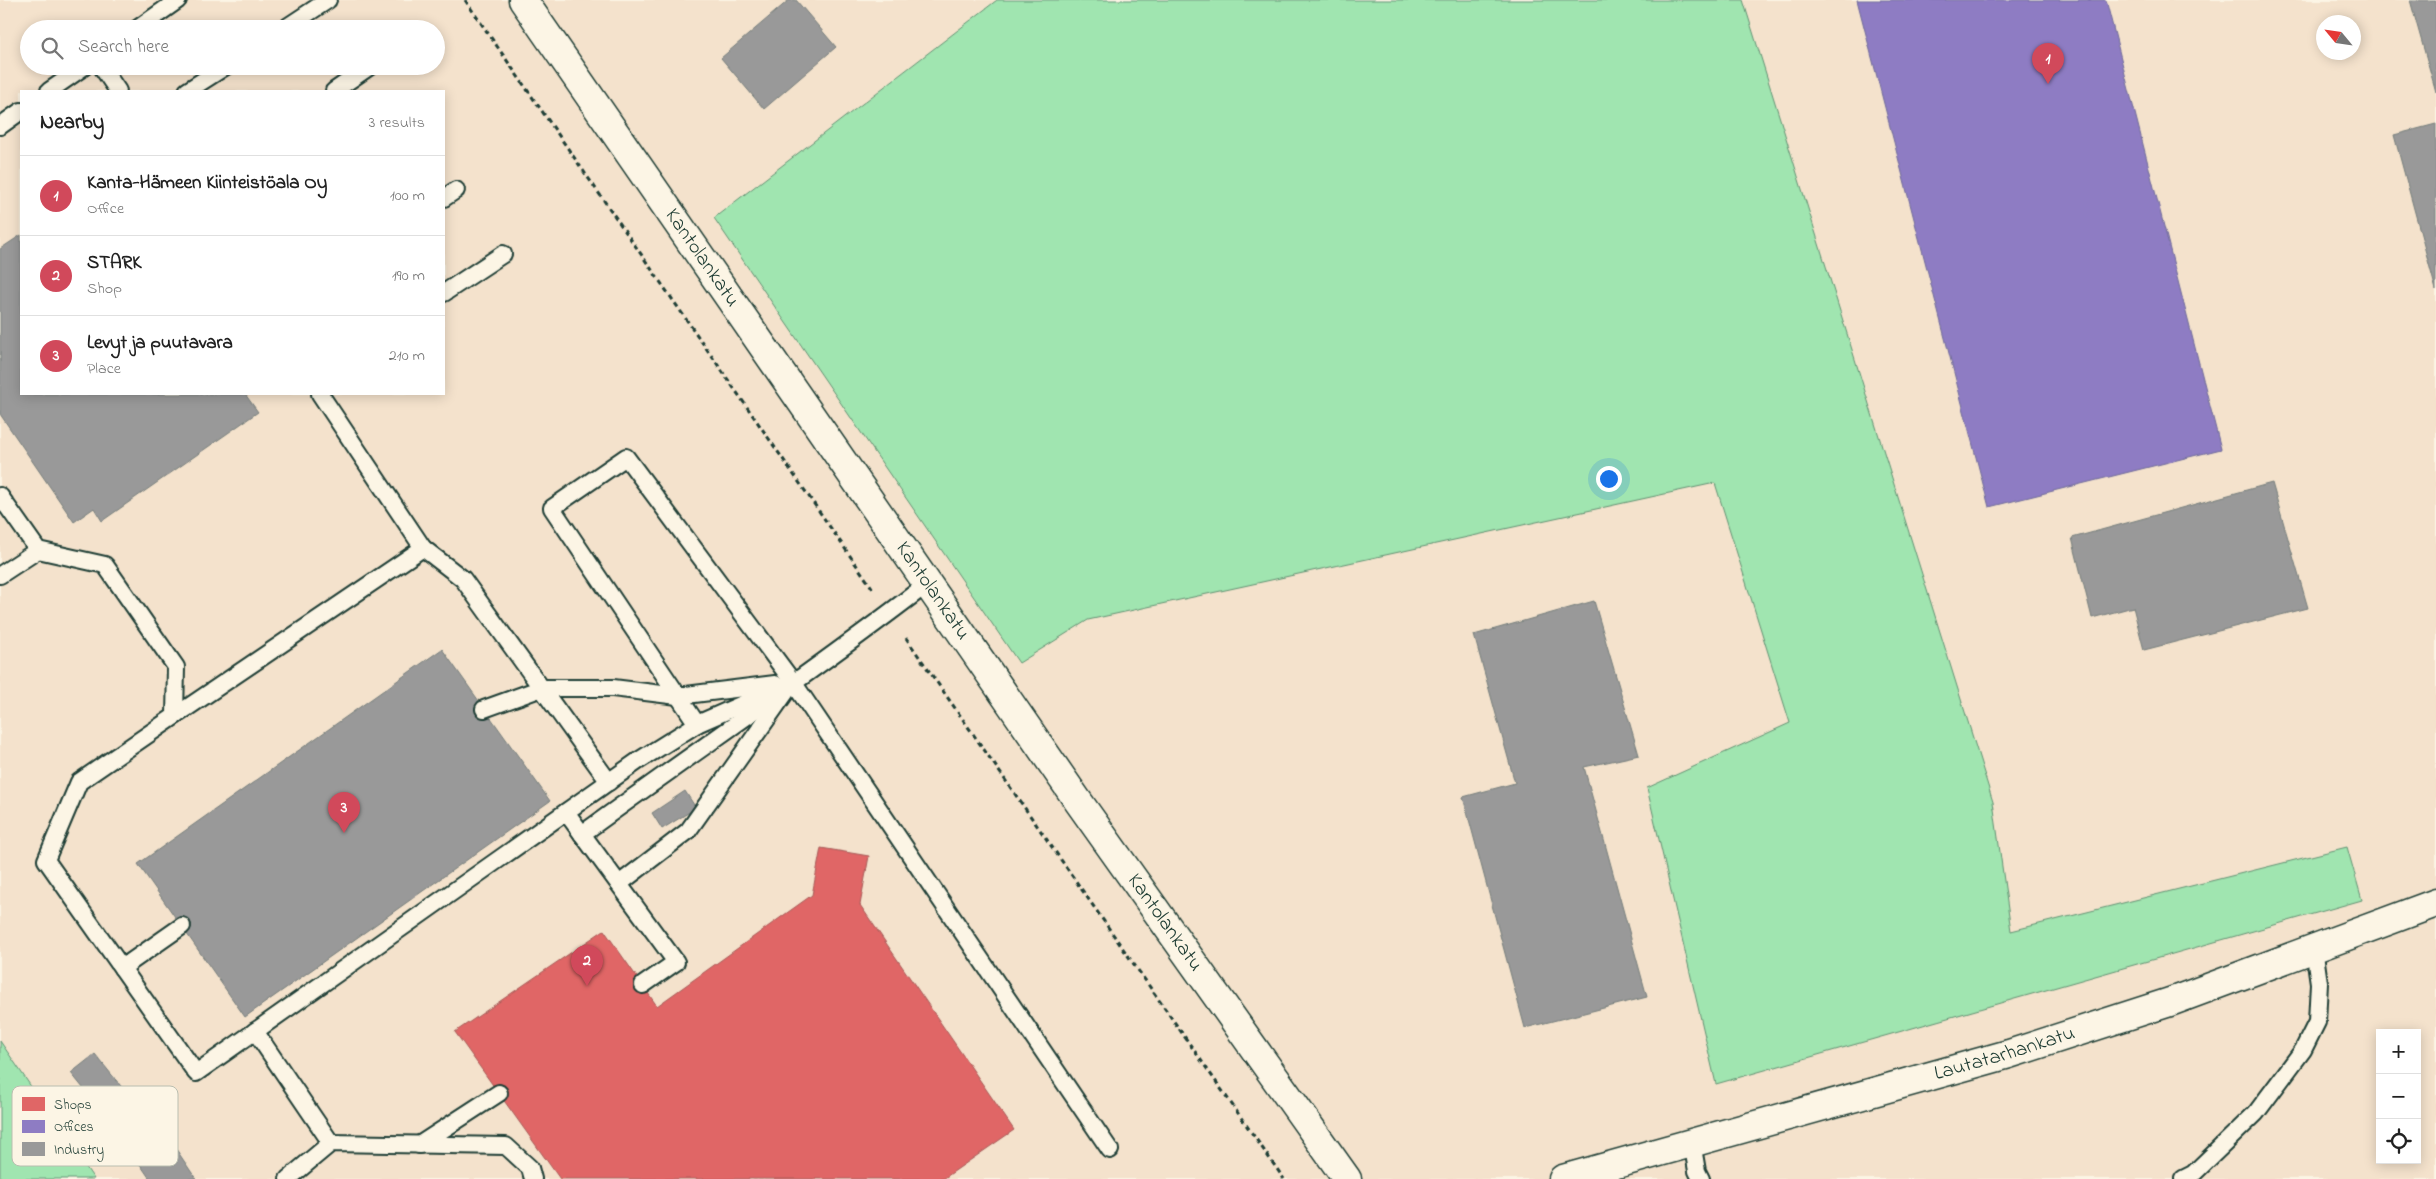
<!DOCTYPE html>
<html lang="en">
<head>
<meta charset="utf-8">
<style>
  :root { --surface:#fff; --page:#f2f2f2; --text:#222; --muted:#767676; --line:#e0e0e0; --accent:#d1495b }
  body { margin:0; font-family:"Indie Flower",sans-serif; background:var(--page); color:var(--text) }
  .controls { position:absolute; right:15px; bottom:15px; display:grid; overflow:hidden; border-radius:0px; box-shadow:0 2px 12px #0003 }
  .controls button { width:45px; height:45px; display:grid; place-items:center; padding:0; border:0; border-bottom:1px solid var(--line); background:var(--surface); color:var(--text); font:25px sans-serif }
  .compass { position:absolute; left:2316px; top:15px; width:45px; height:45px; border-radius:50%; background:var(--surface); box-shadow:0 2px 12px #0003; rotate:299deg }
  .you { position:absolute; left:1608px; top:478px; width:18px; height:18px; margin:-12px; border:4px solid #fff; border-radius:50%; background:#1a73e8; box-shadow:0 0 0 8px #1a73e833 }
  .badge { display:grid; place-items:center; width:32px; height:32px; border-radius:50%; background:var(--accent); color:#fff; font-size:16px; font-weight:700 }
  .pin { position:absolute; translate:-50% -41px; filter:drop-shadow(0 1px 2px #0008) }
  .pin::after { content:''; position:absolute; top:26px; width:18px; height:15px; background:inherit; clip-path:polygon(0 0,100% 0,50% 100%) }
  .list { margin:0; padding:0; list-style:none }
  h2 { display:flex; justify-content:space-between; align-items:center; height:65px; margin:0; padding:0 20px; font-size:21px }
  h2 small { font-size:16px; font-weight:400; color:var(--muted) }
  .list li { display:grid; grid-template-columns:32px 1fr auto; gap:15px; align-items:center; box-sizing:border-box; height:80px; padding:0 20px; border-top:1px solid var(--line) }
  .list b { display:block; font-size:19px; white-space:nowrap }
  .list p { margin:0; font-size:16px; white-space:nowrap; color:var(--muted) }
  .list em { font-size:16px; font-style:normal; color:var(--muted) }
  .icon { flex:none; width:28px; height:28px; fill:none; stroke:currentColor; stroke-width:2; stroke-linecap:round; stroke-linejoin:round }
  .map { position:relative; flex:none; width:2436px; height:1179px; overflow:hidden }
  .search { position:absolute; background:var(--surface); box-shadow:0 2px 12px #0003; left:20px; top:20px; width:425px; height:55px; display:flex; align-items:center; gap:12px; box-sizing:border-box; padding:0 18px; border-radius:28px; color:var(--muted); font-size:19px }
  .panel { position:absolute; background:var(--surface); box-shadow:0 2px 12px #0003; left:20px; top:90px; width:425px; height:305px; border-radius:0px }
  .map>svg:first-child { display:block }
  .built { fill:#f4e2cc; fill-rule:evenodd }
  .green { fill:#a0e5b0; stroke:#609172 }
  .shops { fill:#e06666; stroke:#a65a57 }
  .offices { fill:#8e7cc3; stroke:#6d6998 }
  .industry { fill:#999; stroke:#747d7b }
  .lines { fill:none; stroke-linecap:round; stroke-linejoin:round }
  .lane-casing { stroke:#1f3d34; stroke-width:20 }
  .street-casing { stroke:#1f3d34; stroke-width:31 }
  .path { stroke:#1f3d34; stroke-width:3; stroke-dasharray:5 4; stroke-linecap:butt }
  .lane { stroke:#fcf5e5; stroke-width:16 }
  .street { stroke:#fcf5e5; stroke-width:28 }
  .labels { text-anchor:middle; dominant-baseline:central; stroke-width:5; stroke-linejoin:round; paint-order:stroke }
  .street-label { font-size:21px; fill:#1f3d34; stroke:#fcf5e5 }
  .key { fill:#fcf5e5; stroke:#babeb0; stroke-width:1 }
  .key-label { font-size:14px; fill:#1f3d34 }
</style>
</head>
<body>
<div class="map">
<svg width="2436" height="1179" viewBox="0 0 2436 1179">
  <rect width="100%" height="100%" fill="#fcf5e5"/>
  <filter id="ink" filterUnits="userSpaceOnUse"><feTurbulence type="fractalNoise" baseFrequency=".02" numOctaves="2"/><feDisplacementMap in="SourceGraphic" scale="10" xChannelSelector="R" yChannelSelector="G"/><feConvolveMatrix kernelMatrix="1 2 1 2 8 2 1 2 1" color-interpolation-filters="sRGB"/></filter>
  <g filter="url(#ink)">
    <path class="built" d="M0,0h2436v1179h-2342l-94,-138zM2324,22h30v30h-30zM29,29h407v37h-407zM21,91h423v303h-423zM2380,1033h37v127h-37z"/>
    <g class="green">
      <path d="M997,0h746l250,802 18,129 336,-84 15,53 -646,184 -69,-296 143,-65 -75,-240 -627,137 -69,43 -305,-445z"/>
      <path d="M0,1041l94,138h-94z"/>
    </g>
    <path class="shops" d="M821,848l48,8 -9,49 154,225 -71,49h-383l-105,-147 149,-102 53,76 155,-111z"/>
    <path class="offices" d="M1857,0h249l115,449 -232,58z"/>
    <g class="industry">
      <path d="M789,0h7l40,47 -72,62 -43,-51z"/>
      <path d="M2410,0h26v92z"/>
      <path d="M2436,124v166l-42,-155z"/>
      <path d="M21,235v159h224l13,18 -156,109 -8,-13 -20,14 -74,-108v-165z"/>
      <path d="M2272,483l36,125 -164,42 -11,-43 -41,11 -20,-80z"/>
      <path d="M1594,601l45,154 -55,12 63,230 -122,31 -62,-231 52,-14 -41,-148z"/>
      <path d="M442,649l108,152 -305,216 -107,-153z"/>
      <path d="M685,791l11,17 -34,21 -10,-16z"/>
      <path d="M95,1054l46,57 -24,19 -46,-57z"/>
      <path d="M154,1116l42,63h-46l-28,-41z"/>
    </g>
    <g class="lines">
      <defs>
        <g id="lane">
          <path d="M137,29l41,-29"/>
          <path d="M284,29l44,-29"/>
          <path d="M101,66l17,25"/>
          <path d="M49,91l36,-25"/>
          <path d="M187,91l39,-25"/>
          <path d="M334,91l35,-24"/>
          <path d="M0,126l21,-15"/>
          <path d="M444,198l12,-8"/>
          <path d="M444,293l59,-39"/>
          <path d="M320,394l103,154"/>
          <path d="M0,496l38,54 67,15 71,102 -1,49 -96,66 -33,78 150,213 442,-312 59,-37 96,-42"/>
          <path d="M0,575l38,-25"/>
          <path d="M484,709l58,-21h71l65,8 97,-12"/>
          <path d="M175,716l248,-168 40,31 146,203"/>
          <path d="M697,724l-145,-216 74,-51 167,225 317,468"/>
          <path d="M566,812l110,150 -33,23"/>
          <path d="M582,834c115,-84 233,-163 345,-250"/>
          <path d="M619,884l69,-53 98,-139"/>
          <path d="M122,968l60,-42"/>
          <path d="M255,1031l76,112"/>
          <path d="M1692,1142l5,29 4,8"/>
          <path d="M419,1145l80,-52"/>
          <path d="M288,1179l43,-36 175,3 24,22 3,11"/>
          <path d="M2183,1179l10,-5 63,-61 47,-63 14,-28 2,-39 -5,-35"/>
        </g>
        <g id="street">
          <path id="s1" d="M523,0l555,801 269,378"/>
          <path id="s2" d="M1563,1179l446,-125 161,-52 266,-99"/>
        </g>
      </defs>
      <use href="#lane" class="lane-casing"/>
      <use href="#street" class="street-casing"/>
      <g class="path">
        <path d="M465,0l408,589"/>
        <path d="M906,638l378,541"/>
      </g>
      <use href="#lane" class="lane"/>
      <use href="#street" class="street"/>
    </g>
  </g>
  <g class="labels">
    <g class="street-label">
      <text stroke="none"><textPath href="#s1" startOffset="314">Kantolankatu</textPath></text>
      <text stroke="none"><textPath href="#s1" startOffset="719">Kantolankatu</textPath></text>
      <text stroke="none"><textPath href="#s1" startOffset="1124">Kantolankatu</textPath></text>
      <text stroke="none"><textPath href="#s2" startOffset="459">Lautatarhankatu</textPath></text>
    </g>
  </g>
  <rect x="12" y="1086" width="166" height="80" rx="8" class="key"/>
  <rect x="22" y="1097" width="23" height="14" fill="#e06666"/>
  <rect x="22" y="1120" width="23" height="13" fill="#8e7cc3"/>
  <rect x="22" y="1142" width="23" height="14" fill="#999"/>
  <g class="key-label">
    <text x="54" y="1109">Shops</text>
    <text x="54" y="1131">Offices</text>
    <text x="54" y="1154">Industry</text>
  </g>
</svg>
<div class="controls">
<button>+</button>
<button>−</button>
<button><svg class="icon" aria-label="locate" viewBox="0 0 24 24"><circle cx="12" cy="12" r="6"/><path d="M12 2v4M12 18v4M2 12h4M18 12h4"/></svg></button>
</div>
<svg class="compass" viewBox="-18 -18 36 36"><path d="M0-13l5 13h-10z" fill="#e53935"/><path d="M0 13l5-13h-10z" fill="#767676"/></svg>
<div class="you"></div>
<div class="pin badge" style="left:2048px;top:84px">1</div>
<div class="pin badge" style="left:587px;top:986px">2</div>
<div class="pin badge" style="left:344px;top:833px">3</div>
<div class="search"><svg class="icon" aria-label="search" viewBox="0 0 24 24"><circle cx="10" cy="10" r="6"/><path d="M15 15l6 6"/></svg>Search here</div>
<section class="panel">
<h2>Nearby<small>3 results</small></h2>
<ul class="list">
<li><span class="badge">1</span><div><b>Kanta-Hämeen Kiinteistöala Oy</b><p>Office</p></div><em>100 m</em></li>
<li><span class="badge">2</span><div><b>STARK</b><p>Shop</p></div><em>190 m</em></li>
<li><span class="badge">3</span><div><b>Levyt ja puutavara</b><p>Place</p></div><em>210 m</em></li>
</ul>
</section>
</div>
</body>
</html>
